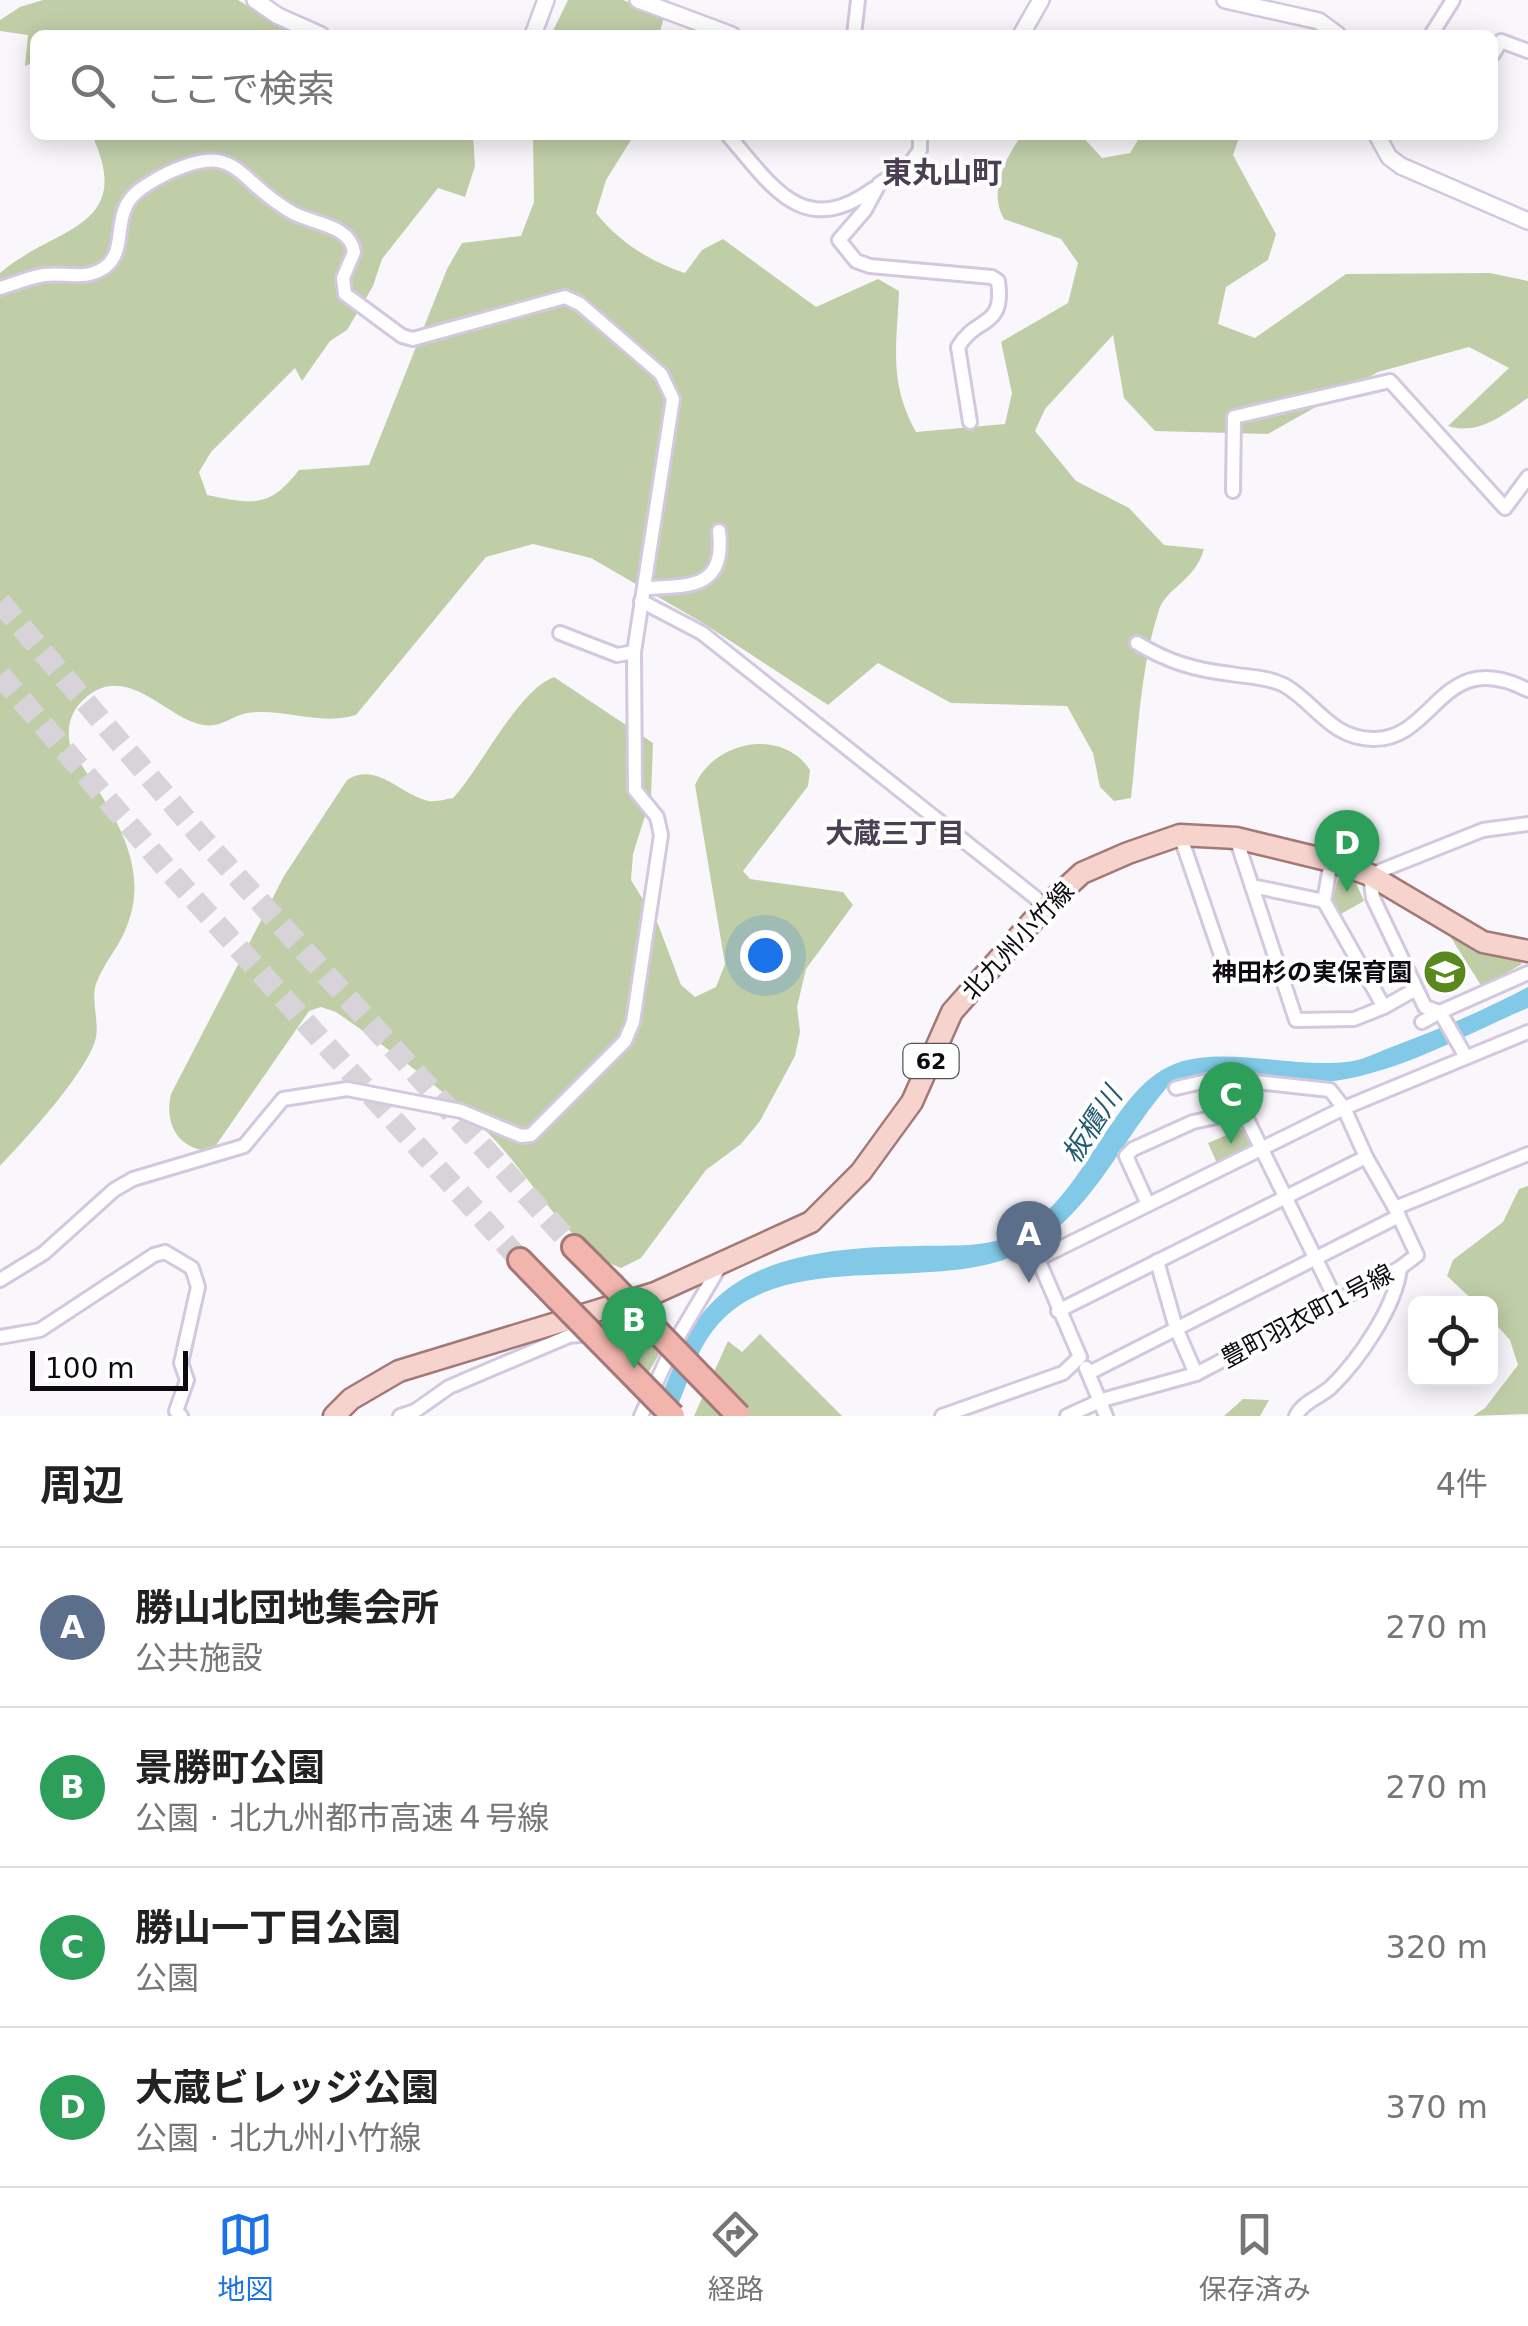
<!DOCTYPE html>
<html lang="ja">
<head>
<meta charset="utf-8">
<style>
  :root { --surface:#fff; --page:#f2f2f2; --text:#222; --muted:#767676; --line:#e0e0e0; --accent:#1a73e8 }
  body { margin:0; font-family:"DejaVu Sans","Noto Sans JP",sans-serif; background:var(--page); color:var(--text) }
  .controls { position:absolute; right:30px; bottom:30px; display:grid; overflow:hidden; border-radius:15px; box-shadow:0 5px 25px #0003 }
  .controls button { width:90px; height:90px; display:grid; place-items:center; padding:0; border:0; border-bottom:2px solid var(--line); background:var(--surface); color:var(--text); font:50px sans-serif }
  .scale { position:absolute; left:30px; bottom:25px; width:158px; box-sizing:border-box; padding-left:10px; border:5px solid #0e0a12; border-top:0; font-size:28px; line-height:35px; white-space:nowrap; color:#0e0a12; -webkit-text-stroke:8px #fff; paint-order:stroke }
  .you { position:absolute; left:765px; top:955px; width:35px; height:35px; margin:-25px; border:8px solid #fff; border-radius:50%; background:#1a73e8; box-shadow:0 0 0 15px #1a73e833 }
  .badge { display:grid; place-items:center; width:65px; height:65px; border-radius:50%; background:var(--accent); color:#fff; font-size:32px; font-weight:700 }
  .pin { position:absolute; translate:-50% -82px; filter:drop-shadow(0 2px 5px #0008) }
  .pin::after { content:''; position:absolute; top:52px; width:35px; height:30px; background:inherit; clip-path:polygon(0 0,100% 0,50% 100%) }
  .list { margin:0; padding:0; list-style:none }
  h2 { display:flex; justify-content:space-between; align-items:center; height:130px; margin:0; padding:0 40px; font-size:42px }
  h2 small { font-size:32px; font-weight:400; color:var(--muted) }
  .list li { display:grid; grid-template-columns:65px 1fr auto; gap:30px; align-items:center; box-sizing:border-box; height:160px; padding:0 40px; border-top:2px solid var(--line) }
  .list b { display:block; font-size:38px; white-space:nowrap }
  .list p { margin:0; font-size:32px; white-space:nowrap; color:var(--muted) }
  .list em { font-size:32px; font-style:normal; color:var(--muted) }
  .icon { flex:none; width:55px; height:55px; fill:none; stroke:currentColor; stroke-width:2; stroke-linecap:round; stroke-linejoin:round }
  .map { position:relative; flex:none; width:1528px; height:1416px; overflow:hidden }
  .search { position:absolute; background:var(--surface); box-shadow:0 5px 25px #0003; left:30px; right:30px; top:30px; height:110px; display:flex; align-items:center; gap:25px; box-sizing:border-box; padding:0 35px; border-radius:15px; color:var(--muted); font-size:38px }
  .sheet { height:770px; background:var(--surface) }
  nav { display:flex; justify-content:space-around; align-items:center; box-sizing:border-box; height:140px; border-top:2px solid var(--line); background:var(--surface); font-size:28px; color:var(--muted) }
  nav a { display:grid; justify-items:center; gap:5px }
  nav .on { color:var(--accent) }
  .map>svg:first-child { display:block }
  .green { fill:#c0cea8 }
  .water { fill:#82c9e7 }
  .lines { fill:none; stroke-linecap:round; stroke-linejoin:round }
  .motorway-tunnel { stroke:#d7d3d9; stroke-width:22; stroke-dasharray:22 11; stroke-linecap:butt }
  .minor-casing { stroke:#d4c7e0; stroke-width:18 }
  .tertiary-casing { stroke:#d4c7e0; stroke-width:20 }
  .primary-casing { stroke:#a27977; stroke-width:25 }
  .motorway-casing { stroke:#a27977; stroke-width:28 }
  .minor { stroke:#fff; stroke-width:12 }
  .tertiary { stroke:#fff; stroke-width:15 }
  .primary { stroke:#f7d3ce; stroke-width:20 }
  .motorway { stroke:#f2b5ae; stroke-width:22 }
  .motorway-bridge-casing { stroke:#a27977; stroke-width:28; stroke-linecap:butt }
  .motorway-bridge { stroke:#f2b5ae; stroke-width:22 }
  .labels { text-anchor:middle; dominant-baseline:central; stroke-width:8; stroke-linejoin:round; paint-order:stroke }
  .shield { fill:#fff; stroke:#565459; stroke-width:2.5 }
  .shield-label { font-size:22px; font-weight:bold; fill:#0e0a12 }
  .street-label { font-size:25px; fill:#0e0a12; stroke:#fff }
  .poi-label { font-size:25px; font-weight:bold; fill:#0e0a12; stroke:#fff; text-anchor:end }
  .neighbourhood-label { font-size:28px; font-weight:bold; fill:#4b3f54; stroke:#fff }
  .water-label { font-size:28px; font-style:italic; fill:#235c71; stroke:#fff }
  .quarter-label { font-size:30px; font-weight:bold; fill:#4b3f54; stroke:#fff }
</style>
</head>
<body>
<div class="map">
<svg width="1528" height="1416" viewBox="0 0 1528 1416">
  <rect width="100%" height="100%" fill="#faf7fc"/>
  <g class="green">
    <path d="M43,0h195l59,35h-262v27l-10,4 3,-31 -28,-4v-11l20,-13z"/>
    <path d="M568,0h55l41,17 -5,18h-108z"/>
    <path d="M92,135h381l2,31 -10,31 -27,-9 -56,71 -9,27 -26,44 -17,11 -28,40 -7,-13 -84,84 -12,20 8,23c45,9 62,14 92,-25l70,-5 78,-196 15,-26 59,-7 13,-34 -1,-67h101l-28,45 -10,33c23,29 55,49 89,60l17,-23 21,-11 93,68 62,-28 21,12c-2,55 -11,90 17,141l89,-8 7,-31 -11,-51 67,-39 10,-40 -17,-24 -57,-20c-16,-27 1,-61 18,-84h59l21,23 28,-5 11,-18h99l-7,20 43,79 -8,26 -42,27 -8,37 37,14 91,-64 144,-1 38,8v117c-25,17 -49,38 -80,28l61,-58 -40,-21 -91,25 -110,62 -113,-3 -31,-33 -11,-63 -68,74 -10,22 41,50 53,27 35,37 40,4c-9,32 -38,39 -45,61 -19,59 -21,126 -28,188l-17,3 -14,-14 -7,-34 -26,-47 -116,-3 -73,-40 -50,42 -125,-82 -112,-65 -58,-14 -47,13 -130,158c-38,11 -72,-7 -109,-2 -15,3 -26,15 -44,12 -37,-6 -77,-66 -120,-25 -14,14 -17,30 -12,49 33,51 81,110 57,174 -7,22 -24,39 -32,61 -5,16 3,36 0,53 -6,32 -72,104 -96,129v-893c54,-47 136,-43 92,-138z"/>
    <path d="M554,677l99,66 -2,54 -18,57 -2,26 27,44 23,61 14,12 21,-10 9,-23 -30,-179c19,-44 87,-58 115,-15l-2,16 -65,85 7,8 93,13 10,13 -47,64 -9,38 3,25 -5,24 -35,65 -19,23 -35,26 -65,88 -20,10c-52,-18 -94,-98 -134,-136 -45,-44 -99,-84 -151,-120l-15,-5 -12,4 -97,140c-34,-1 -48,-27 -41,-57l113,-218 63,-96c30,-19 53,15 82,21 7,1 17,-2 24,-3 28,-30 65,-108 101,-121z"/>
    <path d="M1338,879l18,4 8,18 -25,14 -9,-13z"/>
    <path d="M1450,936l67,23 5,5 -40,23z"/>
    <path d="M1245,1127l9,18 -37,18 -9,-20z"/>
    <path d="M1528,1186v228l-55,2 12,-8 33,-43 -8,-25 -19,-21 -1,-15 -14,-1 -29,-27 6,-16 50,-38 16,-33z"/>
    <path d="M661,1321l1,28 -22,38 -44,-36z"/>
    <path d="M760,1334l82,82h-148l34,-75 14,11z"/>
    <path d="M1243,1399l26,1 -9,16h-36z"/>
  </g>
  <path class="water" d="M1528,987v21c-64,27 -134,68 -204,74 -56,5 -91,-15 -154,2 -50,56 -79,134 -150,169 -89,44 -252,-12 -313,86 -15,23 -22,53 -34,77h-20c16,-35 29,-79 54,-108 49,-57 143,-61 212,-62 34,-1 73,3 104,-16 67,-40 90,-147 157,-168 47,-15 115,6 166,0 15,-1 30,-9 43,-14 48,-18 94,-37 139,-61z"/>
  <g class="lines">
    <g class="motorway-tunnel">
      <path d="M0,602l200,234 374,411"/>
      <path d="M0,675l167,194 353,391"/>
    </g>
    <defs>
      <g id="minor">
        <path d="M854,35l4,-35"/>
        <path d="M1431,35l22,-35"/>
        <path d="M1493,54l8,-13 27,10"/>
        <path d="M728,135c44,51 75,105 145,54"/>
        <path d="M920,135v15l-10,14 -31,20 -14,26 -26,30 17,21 14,5 122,11 6,4c7,48 -21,34 -40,66l12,75"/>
        <path d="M0,288c14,-4 30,-11 44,-13 21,-3 40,6 60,-7 19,-13 13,-38 20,-57 6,-18 22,-26 38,-35 78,-39 71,4 131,37 21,11 57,12 61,39l-11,26 2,16 57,42 11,3 152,-42 15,7 81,70 12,25 -39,253 1,138 22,27 4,18 -28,187 -8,19 -94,94 -10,1 -60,-25 -114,-22 -64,10 -39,47 -111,33 -19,11 -70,63 -44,27"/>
        <path d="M1233,491l1,-74 156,-36 115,127 23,-31"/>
        <path d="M644,588c46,-2 82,1 75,-57"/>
        <path d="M641,601l61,32 344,273"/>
        <path d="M560,633l57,22 17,-3"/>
        <path d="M1137,643c31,19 59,27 94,31 17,3 37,3 53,11 33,19 46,53 89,54 63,1 68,-94 155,-49"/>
        <path d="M1528,824l-45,6 -113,45 3,23 52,109 15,5 88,-39"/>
        <path d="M1180,835l42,123"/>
        <path d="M1236,838l60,182 58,-1 30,-12 -60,-106 7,-40"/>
        <path d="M1252,886l72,15"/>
        <path d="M1384,1007l32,-18"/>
        <path d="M1422,1022l18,-10 26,45"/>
        <path d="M1366,1157l29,51"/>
        <path d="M1147,1202l-21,-46 7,-7 60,-27 50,-11 95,193"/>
        <path d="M1157,1261l19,67 20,46"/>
        <path d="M1058,1311l308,-154 -22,-49 184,-76"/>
        <path d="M0,1337l40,-7 114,-75 11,-3 27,16 6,19 -17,76 6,17 -11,31 5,5"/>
        <path d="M1086,1368l20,48"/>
        <path d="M1089,1373l310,-157"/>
        <path d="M400,1416l15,-5 34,-24 120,-51 46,-5 24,-22"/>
        <path d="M641,1416l33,-72 46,-78"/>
        <path d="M942,1416l121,-43 17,-16 -42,-98 306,-151 -14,-18 -110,-12 -44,10"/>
        <path d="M1067,1416l35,-16 94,-26 204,-106 17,-13 -22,-47 133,-54"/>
        <path d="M1296,1416c7,-14 24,-19 35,-29 28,-27 65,-81 69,-119"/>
      </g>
      <g id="tertiary">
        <path d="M255,0l23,16 43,19"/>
        <path d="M638,0l94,35"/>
        <path d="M1225,0l94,21 19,14"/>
        <path d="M533,35l13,-35"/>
        <path d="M1021,35l20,-35"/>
        <path d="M1377,135l12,22 12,9 127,55"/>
      </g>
      <path id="primary" d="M334,1416l17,-17 48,-28 256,-78 156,-71 50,-50 51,-70 40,-90 94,-106 36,-33 46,-20 52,-18 56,3 95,23 39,14 113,67 45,9"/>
      <g id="motorway">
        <path d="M574,1247l38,38"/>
        <path d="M520,1260l37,38"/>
      </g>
    </defs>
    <use href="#minor" class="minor-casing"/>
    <use href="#tertiary" class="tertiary-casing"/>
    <use href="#primary" class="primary-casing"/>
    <use href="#motorway" class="motorway-casing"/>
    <use href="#minor" class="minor"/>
    <use href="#tertiary" class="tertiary"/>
    <use href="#primary" class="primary"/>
    <use href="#motorway" class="motorway"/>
    <defs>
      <g id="motorway-bridge">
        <path d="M612,1285l127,131"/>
        <path d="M557,1298l116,118"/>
      </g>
    </defs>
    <use href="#motorway-bridge" class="motorway-bridge-casing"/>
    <use href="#motorway-bridge" class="motorway-bridge"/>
  </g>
  <defs>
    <symbol id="school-disc" viewBox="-11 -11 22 22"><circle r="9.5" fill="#59891d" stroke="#fff"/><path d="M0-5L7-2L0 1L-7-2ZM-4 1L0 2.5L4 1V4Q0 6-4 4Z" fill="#fff"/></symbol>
  </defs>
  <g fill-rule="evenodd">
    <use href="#school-disc" x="1420" y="947" width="50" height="50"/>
  </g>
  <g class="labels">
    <rect class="shield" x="903.5" y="1044" width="55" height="34" rx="8"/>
    <g class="shield-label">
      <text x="931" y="1061">62</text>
    </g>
    <g class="street-label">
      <text transform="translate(1018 941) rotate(-47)">北九州小竹線</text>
      <text transform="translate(1307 1316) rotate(-28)">豊町羽衣町1号線</text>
    </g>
    <g class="poi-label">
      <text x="1412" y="972">神田杉の実保育園</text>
    </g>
    <g class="neighbourhood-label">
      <text x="895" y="833">大蔵三丁目</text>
    </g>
    <g class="water-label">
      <text transform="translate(1092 1125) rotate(-57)">板櫃川</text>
    </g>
    <g class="quarter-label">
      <text x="942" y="172">東丸山町</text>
    </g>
  </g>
</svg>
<div class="controls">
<button><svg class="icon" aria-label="locate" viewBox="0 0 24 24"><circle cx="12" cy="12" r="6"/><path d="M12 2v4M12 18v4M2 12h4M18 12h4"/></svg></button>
</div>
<div class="scale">100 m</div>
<div class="you"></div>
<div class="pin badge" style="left:1029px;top:1283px;background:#5c6f8a">A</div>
<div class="pin badge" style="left:634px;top:1369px;background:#2e9e5b">B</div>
<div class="pin badge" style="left:1231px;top:1144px;background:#2e9e5b">C</div>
<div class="pin badge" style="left:1347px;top:892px;background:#2e9e5b">D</div>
<div class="search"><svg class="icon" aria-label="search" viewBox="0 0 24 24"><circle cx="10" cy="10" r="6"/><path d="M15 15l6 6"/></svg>ここで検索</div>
</div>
<section class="sheet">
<h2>周辺<small>4件</small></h2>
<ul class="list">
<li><span class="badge" style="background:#5c6f8a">A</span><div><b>勝山北団地集会所</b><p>公共施設</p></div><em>270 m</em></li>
<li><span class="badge" style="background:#2e9e5b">B</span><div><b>景勝町公園</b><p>公園 · 北九州都市高速４号線</p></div><em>270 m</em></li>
<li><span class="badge" style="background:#2e9e5b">C</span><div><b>勝山一丁目公園</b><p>公園</p></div><em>320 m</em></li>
<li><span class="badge" style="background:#2e9e5b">D</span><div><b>大蔵ビレッジ公園</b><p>公園 · 北九州小竹線</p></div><em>370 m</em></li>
</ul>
</section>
<nav>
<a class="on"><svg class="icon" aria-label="map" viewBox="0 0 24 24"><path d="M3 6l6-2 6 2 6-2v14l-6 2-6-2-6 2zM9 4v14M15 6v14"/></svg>地図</a>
<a><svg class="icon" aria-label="directions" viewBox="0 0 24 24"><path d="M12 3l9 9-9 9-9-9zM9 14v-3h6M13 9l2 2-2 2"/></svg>経路</a>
<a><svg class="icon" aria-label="saved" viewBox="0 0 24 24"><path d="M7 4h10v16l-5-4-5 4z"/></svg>保存済み</a>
</nav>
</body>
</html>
